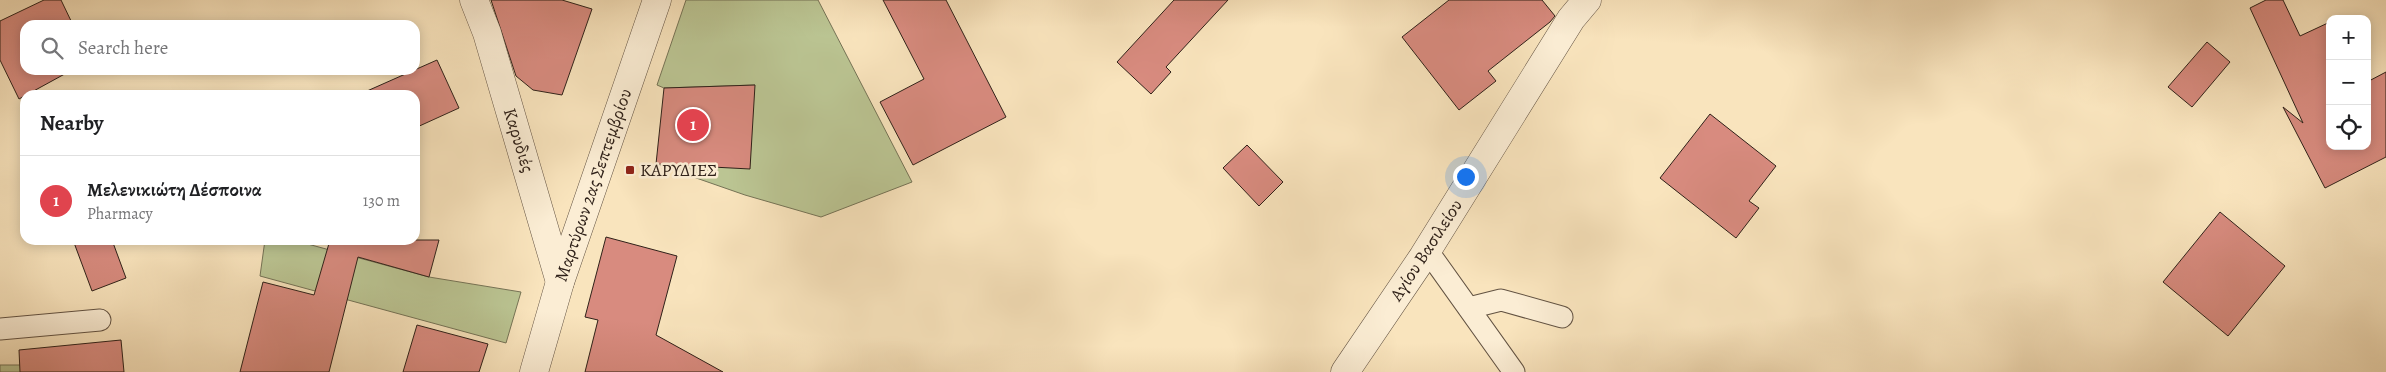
<!DOCTYPE html>
<html lang="en">
<head>
<meta charset="utf-8">
<style>
  :root { --surface:#fff; --page:#f2f2f2; --text:#202124; --muted:#757577; --line:#e0e0e0; --accent:#7c3aed }
  body { margin:0; font-family:Alegreya,serif; background:var(--page); color:var(--text) }
  .controls { position:absolute; right:15px; top:15px; display:grid; overflow:hidden; border-radius:10px; box-shadow:0 2px 12px #0003 }
  .controls button { width:45px; height:45px; display:grid; place-items:center; padding:0; border:0; border-bottom:1px solid var(--line); background:var(--surface); color:var(--text); font:25px sans-serif }
  .you { position:absolute; left:1465px; top:176px; width:18px; height:18px; margin:-12px; border:4px solid #fff; border-radius:50%; background:#1a73e8; box-shadow:0 0 0 8px #1a73e833 }
  .badge { display:grid; place-items:center; width:32px; height:32px; border-radius:50%; background:var(--accent); color:#fff; font-size:16px; font-weight:700 }
  .pin { position:absolute; translate:-50% -50%; border:2px solid #fff; box-shadow:0 1px 5px #0006 }
  .list { margin:0; padding:0; list-style:none }
  h2 { display:flex; justify-content:space-between; align-items:center; height:65px; margin:0; padding:0 20px; font-size:21px }
  h2 small { font-size:16px; font-weight:400; color:var(--muted) }
  .list li { display:grid; grid-template-columns:32px 1fr auto; gap:15px; align-items:center; box-sizing:border-box; height:90px; padding:0 20px; border-top:1px solid var(--line) }
  .list b { display:block; font-size:19px; white-space:nowrap }
  .list p { margin:0; font-size:16px; white-space:nowrap; color:var(--muted) }
  .list em { font-size:16px; font-style:normal; color:var(--muted) }
  .icon { flex:none; width:28px; height:28px; fill:none; stroke:currentColor; stroke-width:2; stroke-linecap:round; stroke-linejoin:round }
  .map { position:relative; flex:none; width:2386px; height:372px; overflow:hidden }
  .search { position:absolute; background:var(--surface); box-shadow:0 2px 12px #0003; left:20px; top:20px; width:400px; height:55px; display:flex; align-items:center; gap:12px; box-sizing:border-box; padding:0 18px; border-radius:15px; color:var(--muted); font-size:19px }
  .panel { position:absolute; background:var(--surface); box-shadow:0 2px 12px #0003; left:20px; top:90px; width:400px; height:155px; border-radius:15px }
  .map>svg:first-child { display:block }
  .green { fill:#bbc593; stroke:#757356 }
  .building { fill:#d88b7f; stroke:#2f2119 }
  .lines { fill:none; stroke-linecap:round; stroke-linejoin:round }
  .service-casing { stroke:#625242; stroke-width:23 }
  .minor-casing { stroke:#625242; stroke-width:29 }
  .tertiary-casing { stroke:#625242; stroke-width:29 }
  .service { stroke:#fbedd4; stroke-width:21 }
  .minor { stroke:#fbedd4; stroke-width:28 }
  .tertiary { stroke:#fbedd4; stroke-width:28 }
  .poi-dot { fill:#8f2418; stroke:#fbedd4; stroke-width:2 }
  .labels { text-anchor:middle; dominant-baseline:central; stroke-width:5; stroke-linejoin:round; paint-order:stroke }
  .street-label { font-size:18px; fill:#2f2119; stroke:#fbedd4 }
  .poi-label { font-size:18px; fill:#2f2119; stroke:#fbedd4; text-anchor:start }
</style>
</head>
<body>
<div class="map">
<svg width="2386" height="372" viewBox="0 0 2386 372">
  <rect width="100%" height="100%" fill="#f9e4bd"/>
  <filter id="stains"><feTurbulence type="fractalNoise" baseFrequency=".004" numOctaves="4"/><feColorMatrix values="0 0 0 0 .2 0 0 0 0 .09 0 0 0 0 .02 0 0 0 .5 -.17"/></filter>
  <radialGradient id="worn" r=".72"><stop offset=".6" stop-color="#630" stop-opacity="0"/><stop offset="1" stop-color="#630" stop-opacity=".3"/></radialGradient>
  <g class="green">
    <path d="M686,0h132l94,182 -91,35 -76,-22 -89,-31 99,-79 -91,3 -7,-3z"/>
    <path d="M265,240h28l136,37 92,15 -15,51 -246,-67z"/>
    <rect x="0" y="365" width="31" height="7"/>
  </g>
  <g class="building">
    <path d="M44,0h17l12,25h-48v45h47l-53,29 -19,-39v-39z"/>
    <path d="M491,0h71l30,9 -30,86 -29,-5 -17,-14z"/>
    <path d="M883,0h63l60,117 -93,48 -33,-63 44,-23z"/>
    <path d="M1174,0h54l-62,67 5,5 -20,22 -34,-32z"/>
    <path d="M1449,0h93l13,16 -5,6 -62,49 8,10 -37,29 -57,-73z"/>
    <path d="M2266,0h17l17,36 30,-14v124h37v-64l19,-10v85l-61,31 -42,-81 20,16 -53,-115z"/>
    <path d="M2207,42l23,20 -38,45 -24,-20z"/>
    <path d="M437,60l22,48 -44,20v-33h-57z"/>
    <path d="M755,85l-5,84 -94,-5 8,-76z"/>
    <path d="M1710,114l66,52 -27,35 10,7 -23,30 -76,-60z"/>
    <path d="M1247,145l36,37 -24,24 -36,-38z"/>
    <path d="M2220,212l65,54 -57,70 -65,-54z"/>
    <path d="M606,237l71,19 -21,79 67,37h-138l13,-52 -13,-3z"/>
    <path d="M73,240h39l14,38 -34,13z"/>
    <path d="M330,240h109l-10,37 -71,-20 -29,115h-89l23,-90 51,13z"/>
    <path d="M417,325l71,19 -9,28h-76z"/>
    <path d="M121,340l3,32h-104l-1,-22z"/>
  </g>
  <g class="lines">
    <defs>
      <g id="service">
        <path d="M1427,250l87,122"/>
        <path d="M1469,308l32,-8 61,17"/>
        <path d="M0,329l100,-9"/>
      </g>
      <g id="minor">
        <path d="M474,0l13,33 73,249"/>
        <path d="M1345,372l78,-115 148,-238 16,-19"/>
      </g>
      <path id="tertiary" d="M534,372l26,-90 97,-282"/>
    </defs>
    <use href="#service" class="service-casing"/>
    <use href="#minor" class="minor-casing"/>
    <use href="#tertiary" class="tertiary-casing"/>
    <use href="#service" class="service"/>
    <use href="#minor" class="minor"/>
    <use href="#tertiary" class="tertiary"/>
  </g>
  <rect class="poi-dot" x="625" y="165" width="10" height="10" rx="2.5"/>
  <g class="labels">
    <g class="street-label">
      <text transform="translate(519 140) rotate(73)">Καρυδιές</text>
      <text transform="translate(593 185) rotate(-71)">Μαρτύρων 2ας Σεπτεμβρίου</text>
      <text transform="translate(1426 250) rotate(-57)">Αγίου Βασιλείου</text>
    </g>
    <g class="poi-label">
      <text x="640" y="170">ΚΑΡΥΔΙΕΣ</text>
    </g>
  </g>
  <rect width="100%" height="100%" filter="url(#stains)"/>
  <rect width="100%" height="100%" fill="url(#worn)"/>
</svg>
<div class="controls">
<button>+</button>
<button>−</button>
<button><svg class="icon" aria-label="locate" viewBox="0 0 24 24"><circle cx="12" cy="12" r="6"/><path d="M12 2v4M12 18v4M2 12h4M18 12h4"/></svg></button>
</div>
<div class="you"></div>
<div class="pin badge" style="left:693px;top:125px;background:#e0444e">1</div>
<div class="search"><svg class="icon" aria-label="search" viewBox="0 0 24 24"><circle cx="10" cy="10" r="6"/><path d="M15 15l6 6"/></svg>Search here</div>
<section class="panel">
<h2>Nearby<small></small></h2>
<ul class="list">
<li><span class="badge" style="background:#e0444e">1</span><div><b>Μελενικιώτη Δέσποινα</b><p>Pharmacy</p></div><em>130 m</em></li>
</ul>
</section>
</div>
</body>
</html>
